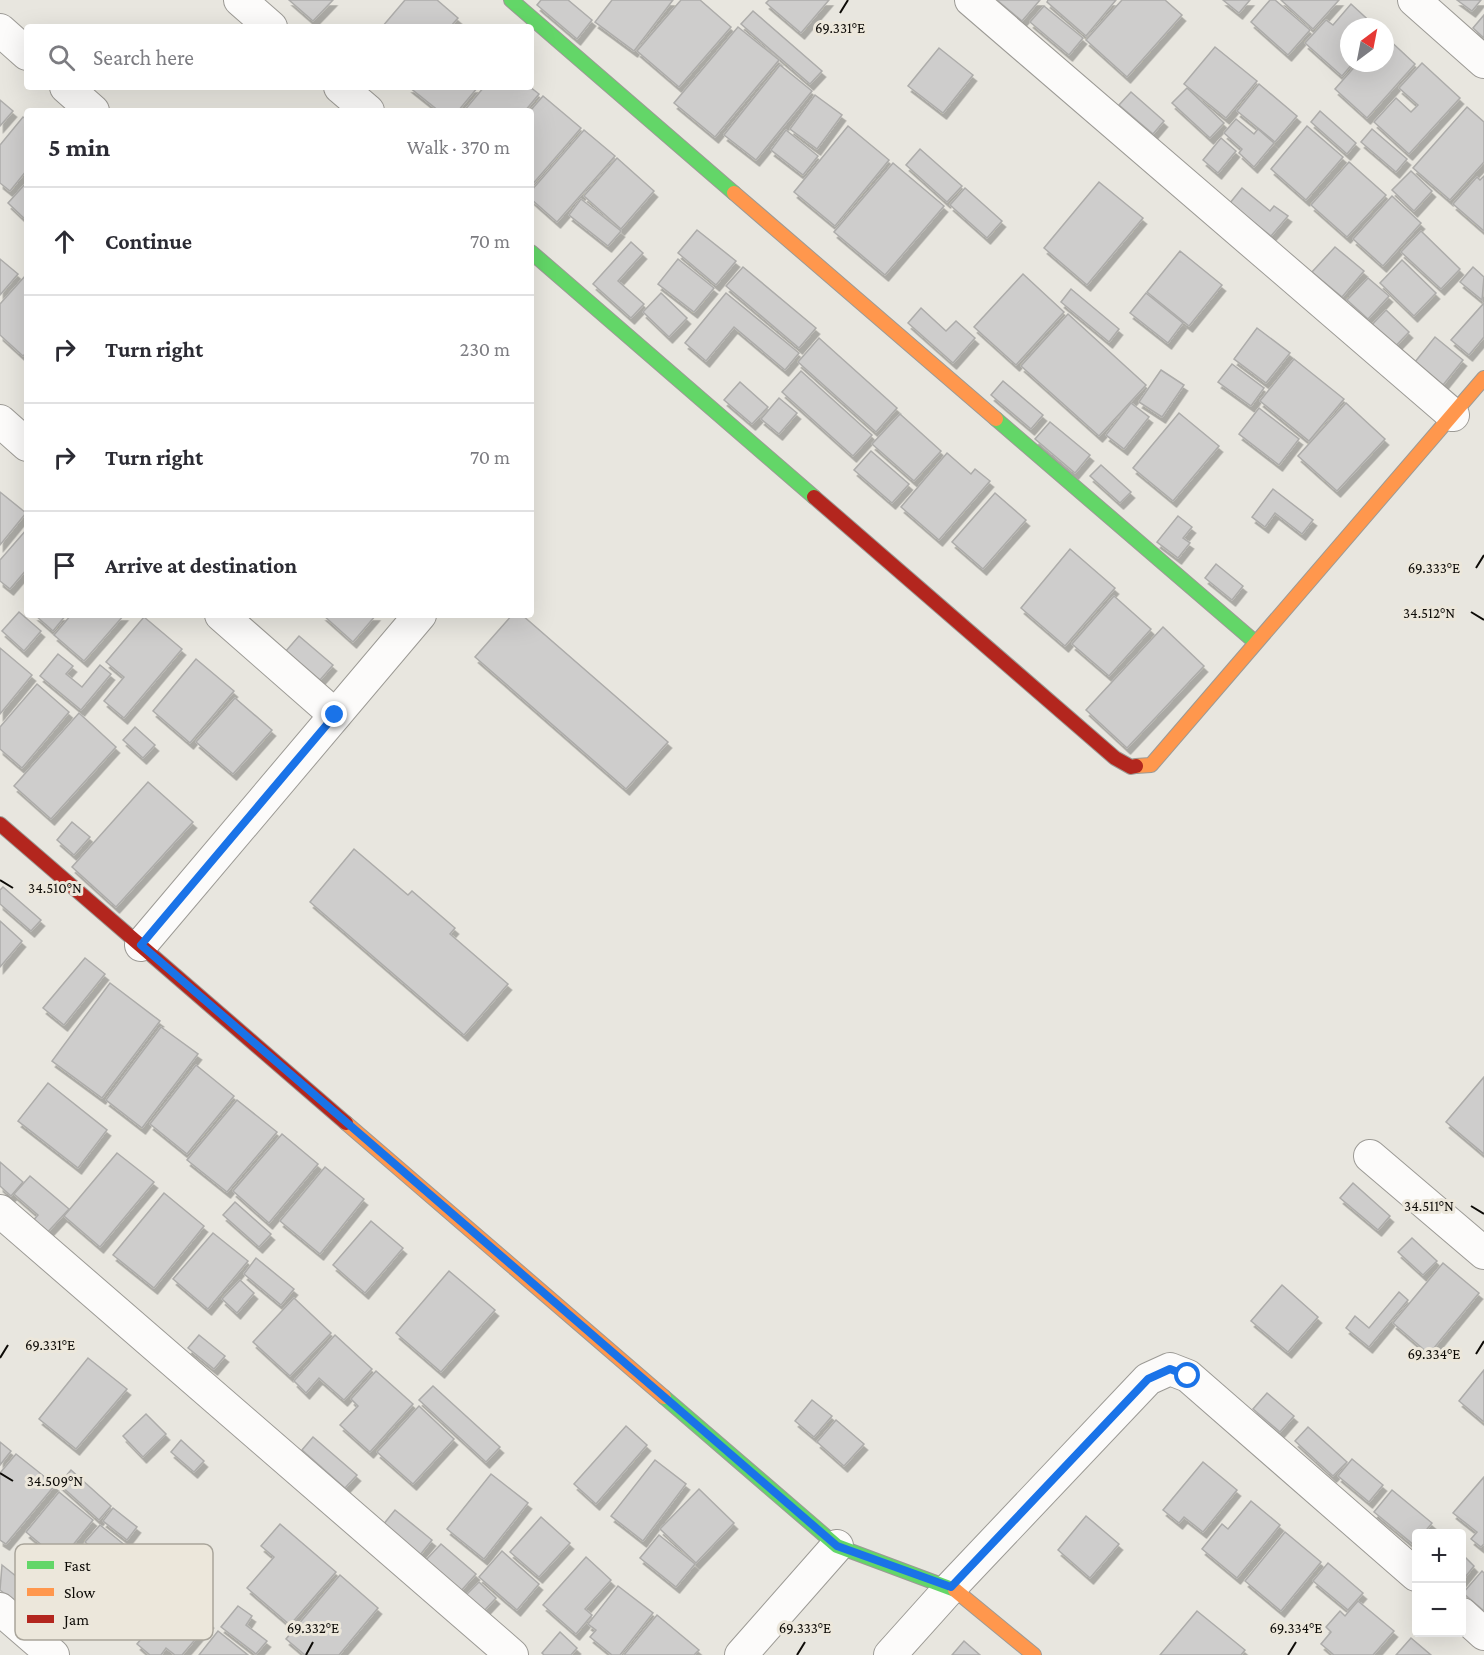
<!DOCTYPE html>
<html lang="en">
<head>
<meta charset="utf-8">
<style>
  :root { --surface:#fff; --page:#f7f7f7; --text:#2b2b33; --muted:#7c7c81; --line:#e1e1e2 }
  body { margin:0; font-family:"Crimson Pro",serif; background:var(--page); color:var(--text) }
  .controls { position:absolute; right:18px; bottom:18px; display:grid; overflow:hidden; border-radius:6px; box-shadow:0 6px 24px #0002 }
  .controls button { width:54px; height:54px; display:grid; place-items:center; padding:0; border:0; border-bottom:2px solid var(--line); background:var(--surface); color:var(--text); font:30px sans-serif }
  .compass { position:absolute; left:1340px; top:18px; width:54px; height:54px; border-radius:50%; background:var(--surface); box-shadow:0 6px 24px #0002; rotate:32deg }
  .stop { position:absolute; width:18px; height:18px; margin:-14px; border:4px solid #1a73e8; border-radius:50%; background:#fff }
  .stop.end { background:#1a73e8; border-color:#fff; box-shadow:0 2px 6px #0008 }
  .list { margin:0; padding:0; list-style:none }
  h2 { display:flex; justify-content:space-between; align-items:center; height:78px; margin:0; padding:0 24px; font-size:26px }
  h2 small { font-size:20px; font-weight:400; color:var(--muted) }
  .list li { display:grid; grid-template-columns:39px 1fr auto; gap:18px; align-items:center; box-sizing:border-box; height:108px; padding:0 24px; border-top:2px solid var(--line) }
  .list b { display:block; font-size:22px; white-space:nowrap }
  .list em { font-size:20px; font-style:normal; color:var(--muted) }
  .icon { flex:none; width:33px; height:33px; fill:none; stroke:currentColor; stroke-width:2; stroke-linecap:round; stroke-linejoin:round }
  .map { position:relative; flex:none; width:1484px; height:1655px; overflow:hidden }
  .search { position:absolute; background:var(--surface); box-shadow:0 6px 24px #0002; left:24px; top:24px; width:510px; height:66px; display:flex; align-items:center; gap:15px; box-sizing:border-box; padding:0 21px; border-radius:6px; color:var(--muted); font-size:22px }
  .panel { position:absolute; background:var(--surface); box-shadow:0 6px 24px #0002; left:24px; top:108px; width:510px; height:510px; border-radius:6px }
  .map>svg:first-child { display:block }
  .building { fill:#cecdcc; stroke:#adacaa; stroke-width:1.5; filter:url(#shadow) }
  .lines { fill:none; stroke-linecap:round; stroke-linejoin:round }
  .street-casing { stroke:#9c9a95; stroke-width:34 }
  .fast-casing { stroke:#9c9a95; stroke-width:16 }
  .slow-casing { stroke:#9c9a95; stroke-width:16 }
  .jam-casing { stroke:#9c9a95; stroke-width:16 }
  .street { stroke:#fcfbfa; stroke-width:32 }
  .fast { stroke:#63d668; stroke-width:14 }
  .slow { stroke:#ff974d; stroke-width:14 }
  .jam { stroke:#b3261e; stroke-width:14 }
  .route { stroke:#1a73e8; stroke-width:8 }
  .ticks { fill:none; stroke:#0d0b07; stroke-width:2 }
  .key { fill:#ece7db; stroke:#a9a59b; stroke-width:1.5 }
  .key-label { font-size:16px; fill:#0d0b07 }
  .ticks-label { font-size:15px; text-anchor:middle; fill:#0d0b07; stroke:#ece7db; stroke-width:6; stroke-linejoin:round; paint-order:stroke }
</style>
</head>
<body>
<div class="map">
<svg width="1484" height="1655" viewBox="0 0 1484 1655">
  <defs>
    <filter id="shadow"><feDropShadow dx="3.5" dy="6" stdDeviation="0" flood-color="#0004"/></filter>
  </defs>
  <rect width="100%" height="100%" fill="#e8e6df"/>
  <g class="building">
    <path d="M289,0h44l-20,21z"/>
    <path d="M405,0h32l21,18 -8,9h-68z"/>
    <path d="M541,0h27l24,20 -15,19 -40,-34z"/>
    <path d="M612,0h61l-39,51 -39,-29z"/>
    <path d="M681,0h19l31,27 -52,60 -42,-36z"/>
    <path d="M769,0h60l-28,33 -35,-30z"/>
    <path d="M997,0h43l-18,21z"/>
    <path d="M1048,0h68l-30,36 -39,-34z"/>
    <path d="M1122,0h43l17,15 -55,62 -41,-37z"/>
    <path d="M1223,0h27l-11,13z"/>
    <path d="M1270,0h5l35,30 -22,25 -37,-33z"/>
    <path d="M1281,0h58l-26,29z"/>
    <path d="M1457,0h24l-9,11z"/>
    <path d="M1351,4l25,23h-27v36h4l-11,13 -37,-33 21,-23 7,5z"/>
    <path d="M1044,6l39,32 -14,17 -39,-33z"/>
    <path d="M753,11l69,60 -12,13 -69,-60z"/>
    <path d="M1484,15v23l-11,-10z"/>
    <path d="M738,27l41,33 -64,77 -41,-34z"/>
    <path d="M1385,36l30,28 -48,54 -32,-29 23,-26h27z"/>
    <path d="M1215,47l42,34 -31,37 -42,-34z"/>
    <path d="M939,48l34,27 -30,38 -35,-27z"/>
    <path d="M1422,63l38,35 -51,56 -35,-32 22,-24 15,14 7,-7 -19,-17z"/>
    <path d="M780,65l32,26 -56,69 -32,-25z"/>
    <path d="M1259,84l38,32 -22,26 -38,-31z"/>
    <path d="M409,87h69l-20,24h-19z"/>
    <path d="M484,87h46l9,7 -14,17h-61z"/>
    <path d="M1187,88l37,35 -14,15 -38,-35z"/>
    <path d="M1131,92l33,29 -11,13 -34,-29z"/>
    <path d="M815,95l27,20 -25,34 -27,-20z"/>
    <path d="M543,96l38,32 -50,58 -1,-75z"/>
    <path d="M0,100l13,11 -13,15z"/>
    <path d="M1467,107l17,15v40l-34,38 -37,-32z"/>
    <path d="M1320,111l36,32 -9,11 -36,-32z"/>
    <path d="M23,117l4,3v50l-17,21 -10,-8v-38z"/>
    <path d="M1236,119l18,15 4,-5 16,14 -20,24 -15,-14 3,-4 -18,-16z"/>
    <path d="M848,126l41,34 -54,66 -41,-34z"/>
    <path d="M1307,126l36,31 -37,43 -35,-31z"/>
    <path d="M1372,129l35,30 -11,13 -35,-30z"/>
    <path d="M584,130l31,26 -58,66 -26,-23v-8z"/>
    <path d="M786,130l32,26 -15,19 -32,-25z"/>
    <path d="M1221,138l15,13 -18,22 -15,-13z"/>
    <path d="M920,149l42,37 -15,16 -41,-37z"/>
    <path d="M617,158l37,33 -33,38 -37,-33z"/>
    <path d="M1349,162l37,33 -39,42 -36,-32z"/>
    <path d="M893,163l51,43 -59,69 -51,-43z"/>
    <path d="M1411,171l21,20 -18,20 -22,-21z"/>
    <path d="M1484,176v55l-31,-27 24,-27 3,3z"/>
    <path d="M27,182v39l-19,-18z"/>
    <path d="M1099,182l44,36 -56,67 -43,-37z"/>
    <path d="M965,188l37,33 -15,17 -37,-33z"/>
    <path d="M1242,188l28,23 4,-5 14,10 -17,20 -41,-33z"/>
    <path d="M1392,196l29,27 -38,43 -30,-27z"/>
    <path d="M581,199l40,32 -13,15 -39,-31z"/>
    <path d="M697,230l39,31 -20,24 -38,-32z"/>
    <path d="M1421,231l39,38 -19,20 -40,-37z"/>
    <path d="M631,242l12,11 -25,28 26,23 -13,14 -38,-34z"/>
    <path d="M1335,247l29,24 -22,26 -30,-25z"/>
    <path d="M1180,251l42,34 -33,41 -42,-34z"/>
    <path d="M0,259l18,15 -18,21z"/>
    <path d="M678,259l36,29 -20,24 -36,-28z"/>
    <path d="M1402,260l34,33 -22,23 -34,-33z"/>
    <path d="M743,267l73,61 -17,20 -73,-62z"/>
    <path d="M1473,267l11,10 -2,23 -22,-18z"/>
    <path d="M1023,274l41,38 -48,53 -42,-38z"/>
    <path d="M26,275l1,77 -4,4 -23,-21v-31z"/>
    <path d="M1368,278l21,18 -21,23 -21,-19z"/>
    <path d="M1071,289l48,40 -10,13 -48,-40z"/>
    <path d="M661,293l26,25 -18,19 -26,-25z"/>
    <path d="M726,293l73,60 -14,17 -51,-43 -28,34 -21,-18z"/>
    <path d="M1146,293l37,30 -15,20 -38,-30z"/>
    <path d="M1484,303v34l-15,18 -18,-15z"/>
    <path d="M921,308l25,23 10,-10 19,17 -22,25 -45,-40z"/>
    <path d="M1386,310l23,22 -19,20 -23,-22z"/>
    <path d="M1068,314l78,71 -47,51 -78,-70z"/>
    <path d="M1257,328l33,25 -24,30 -32,-24z"/>
    <path d="M1435,337l28,23 -20,25 -28,-23z"/>
    <path d="M819,338l78,70 -21,24 -78,-70z"/>
    <path d="M1294,359l50,40 -35,42 -49,-40z"/>
    <path d="M1232,364l32,24 -13,18 -33,-24z"/>
    <path d="M1161,370l23,15 -22,32 -23,-15z"/>
    <path d="M801,371l71,64 -19,21 -71,-64z"/>
    <path d="M1003,381l40,34 -12,14 -40,-34z"/>
    <path d="M740,382l28,25 -16,17 -28,-24z"/>
    <path d="M779,398l18,15 -18,21 -18,-15z"/>
    <path d="M1131,403l18,14 -25,32 -18,-14z"/>
    <path d="M1346,403l39,36 -48,52 -39,-35z"/>
    <path d="M1259,408l40,31 -20,26 -40,-31z"/>
    <path d="M1179,413l40,33 -46,55 -40,-33z"/>
    <path d="M900,414l41,37 -27,30 -42,-37z"/>
    <path d="M1050,422l40,33 -15,18 -40,-34z"/>
    <path d="M871,451l38,33 -17,19 -38,-33z"/>
    <path d="M947,453l24,21 4,-5 15,12 -51,59 -38,-33z"/>
    <path d="M1101,465l30,27 -11,11 -30,-27z"/>
    <path d="M1273,489l40,31 -11,14 -27,-21 -10,14 -13,-10z"/>
    <path d="M0,492l26,21 -26,32z"/>
    <path d="M995,493l31,27 -43,49 -31,-27z"/>
    <path d="M1178,516l14,11 -9,11 7,5 -12,15 -21,-16z"/>
    <path d="M27,529v40l-17,20 -10,-8v-21z"/>
    <path d="M1070,549l45,39 -50,58 -44,-38z"/>
    <path d="M1216,564l27,22 -11,14 -27,-22z"/>
    <path d="M1114,596l37,33 -42,47 -37,-32z"/>
    <path d="M19,612l22,19 -17,20 -22,-20z"/>
    <path d="M35,615h31l-13,16z"/>
    <path d="M71,615h53l-40,46 -30,-26z"/>
    <path d="M323,615h53l-23,27z"/>
    <path d="M512,615h10l146,127 -42,47 -151,-132z"/>
    <path d="M144,617l38,32 -58,69 -20,-17 20,-24 -18,-15z"/>
    <path d="M1163,627l41,39 -77,82 -41,-38z"/>
    <path d="M299,636l34,29 -13,15 -34,-29z"/>
    <path d="M0,648l32,27 -32,39z"/>
    <path d="M58,654l15,12 -7,8 16,13 18,-22 11,9 -30,36 -41,-34z"/>
    <path d="M196,659l38,32 -44,52 -37,-32z"/>
    <path d="M37,684l32,28 -47,56 -22,-19v-22z"/>
    <path d="M235,698l37,32 -39,44 -37,-32z"/>
    <path d="M79,713l37,34 -65,72 -37,-33z"/>
    <path d="M135,727l20,18 -12,13 -20,-18z"/>
    <path d="M148,782l45,40 -77,85 -44,-40z"/>
    <path d="M72,822l18,15 -16,18 -17,-15z"/>
    <path d="M354,849l54,46 4,-4 43,37 -5,6 58,50 -44,51 -154,-133z"/>
    <path d="M3,887l38,33 -10,11 -31,-27v-14z"/>
    <path d="M0,921l22,20 -22,26z"/>
    <path d="M85,958l20,16 -41,51 -21,-17z"/>
    <path d="M110,983l50,38 -58,77 -50,-37z"/>
    <path d="M161,1027l37,27 -56,74 -36,-28z"/>
    <path d="M196,1065l38,31 -47,58 -37,-30z"/>
    <path d="M1484,1077v77l-38,-32z"/>
    <path d="M48,1083l59,47 -29,38 -60,-47z"/>
    <path d="M237,1100l40,32 -50,60 -40,-32z"/>
    <path d="M282,1134l36,30 -49,59 -36,-32z"/>
    <path d="M117,1153l37,29 -54,65 -36,-31z"/>
    <path d="M0,1162l23,20 -12,14 -11,-10z"/>
    <path d="M325,1167l39,32 -44,55 -40,-33z"/>
    <path d="M30,1176l39,33 -25,27 -14,-12 8,-9 -24,-21z"/>
    <path d="M1353,1183l37,33 -12,14 -38,-32z"/>
    <path d="M164,1193l40,33 -50,62 -41,-33z"/>
    <path d="M235,1202l36,32 -12,13 -36,-32z"/>
    <path d="M371,1221l32,27 -38,45 -32,-28z"/>
    <path d="M213,1233l35,28 -40,48 -35,-30z"/>
    <path d="M1412,1238l25,23 -14,14 -25,-23z"/>
    <path d="M256,1258l38,31 -13,16 -37,-31z"/>
    <path d="M1443,1263l36,30 -50,61 -36,-31z"/>
    <path d="M449,1271l46,39 -54,62 -45,-39z"/>
    <path d="M240,1280l14,13 -17,20 -15,-14z"/>
    <path d="M1282,1285l36,32 -30,35 -37,-31z"/>
    <path d="M1399,1292l9,8 -39,47 -23,-19 9,-12 14,12z"/>
    <path d="M294,1298l37,35 -41,43 -37,-34z"/>
    <path d="M199,1335l26,21 -11,13 -26,-21z"/>
    <path d="M335,1335l37,34 -28,31 -25,-22 -13,15 -12,-12z"/>
    <path d="M88,1358l39,31 -51,60 -37,-30z"/>
    <path d="M1484,1370v52l-25,-21z"/>
    <path d="M376,1371l37,33 -43,48 -30,-27 18,-19 -7,-7z"/>
    <path d="M433,1386l67,61 -14,15 -67,-62z"/>
    <path d="M1267,1393l27,23 -14,16 -27,-23z"/>
    <path d="M812,1400l20,16 -18,21 -19,-16z"/>
    <path d="M419,1406l35,33 -41,45 -36,-32z"/>
    <path d="M146,1414l20,20 -23,23 -20,-21z"/>
    <path d="M836,1420l28,24 -20,22 -27,-24z"/>
    <path d="M626,1426l21,19 -51,59 -22,-20z"/>
    <path d="M1308,1427l39,35 -14,14 -38,-35z"/>
    <path d="M313,1437l44,38 -12,13 -43,-38z"/>
    <path d="M181,1440l23,21 -10,11 -23,-20z"/>
    <path d="M0,1442l11,9 -11,14z"/>
    <path d="M16,1454l39,31 -49,59 -6,-4v-67z"/>
    <path d="M1352,1459l31,26 -14,17 -31,-26z"/>
    <path d="M655,1460l31,24 -43,57 -32,-25z"/>
    <path d="M1203,1462l34,28 -34,42 -19,-15 -5,6 -16,-13z"/>
    <path d="M71,1470l40,36 -12,14 -40,-36z"/>
    <path d="M491,1474l37,29 -44,56 -37,-30z"/>
    <path d="M1484,1477v67l-3,3 -10,-8 6,-7 -24,-19z"/>
    <path d="M699,1489l35,34 -38,40 -36,-34z"/>
    <path d="M1392,1490l40,33 -9,11h-7l-2,11 -40,-33z"/>
    <path d="M59,1492l34,28 -37,46 -17,-13 5,-6 -18,-15z"/>
    <path d="M1251,1501l29,24 -43,53 -35,-29 20,-25 6,5z"/>
    <path d="M113,1508l24,19 -10,13 -24,-19z"/>
    <path d="M395,1510l37,30 -12,15 -37,-30z"/>
    <path d="M1086,1516l33,28 -29,34 -32,-28z"/>
    <path d="M541,1517l29,26 -31,34 -29,-25z"/>
    <path d="M280,1524l56,48 -46,53 -43,-37 27,-31 -13,-11z"/>
    <path d="M100,1525l26,21 -15,18 -26,-22z"/>
    <path d="M1285,1532l36,30 -40,49 -36,-30z"/>
    <path d="M659,1535l36,29 -19,23 -36,-29z"/>
    <path d="M441,1544l35,30 -16,18 -35,-31z"/>
    <path d="M502,1551l37,33 -22,26 -38,-33z"/>
    <path d="M1462,1554l12,12 -12,15z"/>
    <path d="M586,1557l25,23 -26,29 7,6 -16,19 -33,-29z"/>
    <path d="M1328,1563l35,30 -15,17 -35,-29z"/>
    <path d="M2,1565l34,27 -13,16 -23,-18z"/>
    <path d="M1482,1571l2,2v38l-21,-18z"/>
    <path d="M340,1575l38,33 -39,47h-34l-19,-16z"/>
    <path d="M479,1582l17,16 -13,14 -17,-17z"/>
    <path d="M618,1586l35,27 -33,42h-8l-22,-18 6,-7 -8,-6z"/>
    <path d="M177,1595l33,27 -28,33h-7l-9,-7 -5,7h-11l-13,-11z"/>
    <path d="M1358,1601l36,30 -21,24h-39l-13,-11 10,-12 -5,-5 14,-16 5,5z"/>
    <path d="M238,1606l14,10 -6,9 21,16 -11,13 -35,-27z"/>
    <path d="M1197,1611l48,39 -4,5h-81z"/>
    <path d="M657,1615l42,35 -5,5h-70z"/>
    <path d="M218,1631l30,24h-49z"/>
    <path d="M560,1632l17,16 -6,7h-27l-2,-2z"/>
    <path d="M1411,1638l20,17h-35z"/>
    <path d="M964,1641l16,14h-28z"/>
  </g>
  <g class="lines">
    <defs>
      <g id="street">
        <path d="M240,0l31,27"/>
        <path d="M971,0l482,415"/>
        <path d="M1414,0l70,62"/>
        <path d="M0,30l27,24"/>
        <path d="M66,87l27,24"/>
        <path d="M340,87l28,24"/>
        <path d="M0,421l27,24"/>
        <path d="M221,615l114,100"/>
        <path d="M141,945l279,-330"/>
        <path d="M1370,1156l114,97"/>
        <path d="M0,1211l512,444"/>
        <path d="M0,1609l53,46"/>
        <path d="M1462,1614l22,20"/>
        <path d="M741,1655l96,-109"/>
        <path d="M890,1655l61,-68 197,-208 22,-10 18,7 228,199"/>
      </g>
      <g id="fast">
        <path d="M511,0l223,193"/>
        <path d="M531,252l283,245"/>
        <path d="M996,419l259,223"/>
        <path d="M664,1397l173,149 118,44"/>
      </g>
      <g id="slow">
        <path d="M734,193l262,226"/>
        <path d="M1136,766l15,-1 333,-387"/>
        <path d="M346,1123l318,274"/>
        <path d="M955,1590l79,65"/>
      </g>
      <g id="jam">
        <path d="M814,497l301,261 16,9 5,-1"/>
        <path d="M0,824l346,299"/>
      </g>
    </defs>
    <use href="#street" class="street-casing"/>
    <use href="#fast" class="fast-casing"/>
    <use href="#slow" class="slow-casing"/>
    <use href="#jam" class="jam-casing"/>
    <use href="#street" class="street"/>
    <use href="#fast" class="fast"/>
    <use href="#slow" class="slow"/>
    <use href="#jam" class="jam"/>
  </g>
  <g class="lines">
    <path class="route" d="M335,715l-194,230 696,601 114,41 197,-208 22,-10 18,7"/>
  </g>
  <path class="ticks" d="M840,13l8,-13M1476,568l8,-13M1471,612l13,8M0,880l13,8M1471,1206l13,8M1476,1354l8,-13M0,1358l8,-13M0,1473l13,8M306,1655l7,-13M797,1655l8,-13M1288,1655l8,-13"/>
  <rect x="15" y="1544" width="198" height="96" rx="9" class="key"/>
  <rect x="27" y="1561" width="27" height="8" fill="#63d668"/>
  <rect x="27" y="1588" width="27" height="8" fill="#ff974d"/>
  <rect x="27" y="1615" width="27" height="8" fill="#b3261e"/>
  <g class="key-label">
    <text x="64" y="1571">Fast</text>
    <text x="64" y="1598">Slow</text>
    <text x="64" y="1625">Jam</text>
  </g>
  <g class="ticks-label">
    <text x="840" y="33">69.331°E</text>
    <text x="1434" y="573">69.333°E</text>
    <text x="1429" y="618">34.512°N</text>
    <text x="55" y="893">34.510°N</text>
    <text x="1429" y="1211">34.511°N</text>
    <text x="50" y="1350">69.331°E</text>
    <text x="1434" y="1359">69.334°E</text>
    <text x="55" y="1486">34.509°N</text>
    <text x="313" y="1633">69.332°E</text>
    <text x="805" y="1633">69.333°E</text>
    <text x="1296" y="1633">69.334°E</text>
  </g>
</svg>
<div class="controls">
<button>+</button>
<button>−</button>
</div>
<svg class="compass" viewBox="-18 -18 36 36"><path d="M0-13l5 13h-10z" fill="#e53935"/><path d="M0 13l5-13h-10z" fill="#7c7c81"/></svg>
<div class="stop" style="left:1188px;top:1376px"></div>
<div class="stop end" style="left:335px;top:715px"></div>
<div class="search"><svg class="icon" aria-label="search" viewBox="0 0 24 24"><circle cx="10" cy="10" r="6"/><path d="M15 15l6 6"/></svg>Search here</div>
<section class="panel">
<h2>5 min<small>Walk · 370 m</small></h2>
<ul class="list">
<li><svg class="icon" aria-label="ahead" viewBox="0 0 24 24"><path d="M12 20V5M6 11l6-6 6 6"/></svg><div><b>Continue</b></div><em>70 m</em></li>
<li><svg class="icon" aria-label="right" viewBox="0 0 24 24"><path d="M7 20v-9h11M14 6l5 5-5 5"/></svg><div><b>Turn right</b></div><em>230 m</em></li>
<li><svg class="icon" aria-label="right" viewBox="0 0 24 24"><path d="M7 20v-9h11M14 6l5 5-5 5"/></svg><div><b>Turn right</b></div><em>70 m</em></li>
<li><svg class="icon" aria-label="arrive" viewBox="0 0 24 24"><path d="M6 21V4h12l-3 4 3 4H6"/></svg><div><b>Arrive at destination</b></div></li>
</ul>
</section>
</div>
</body>
</html>
